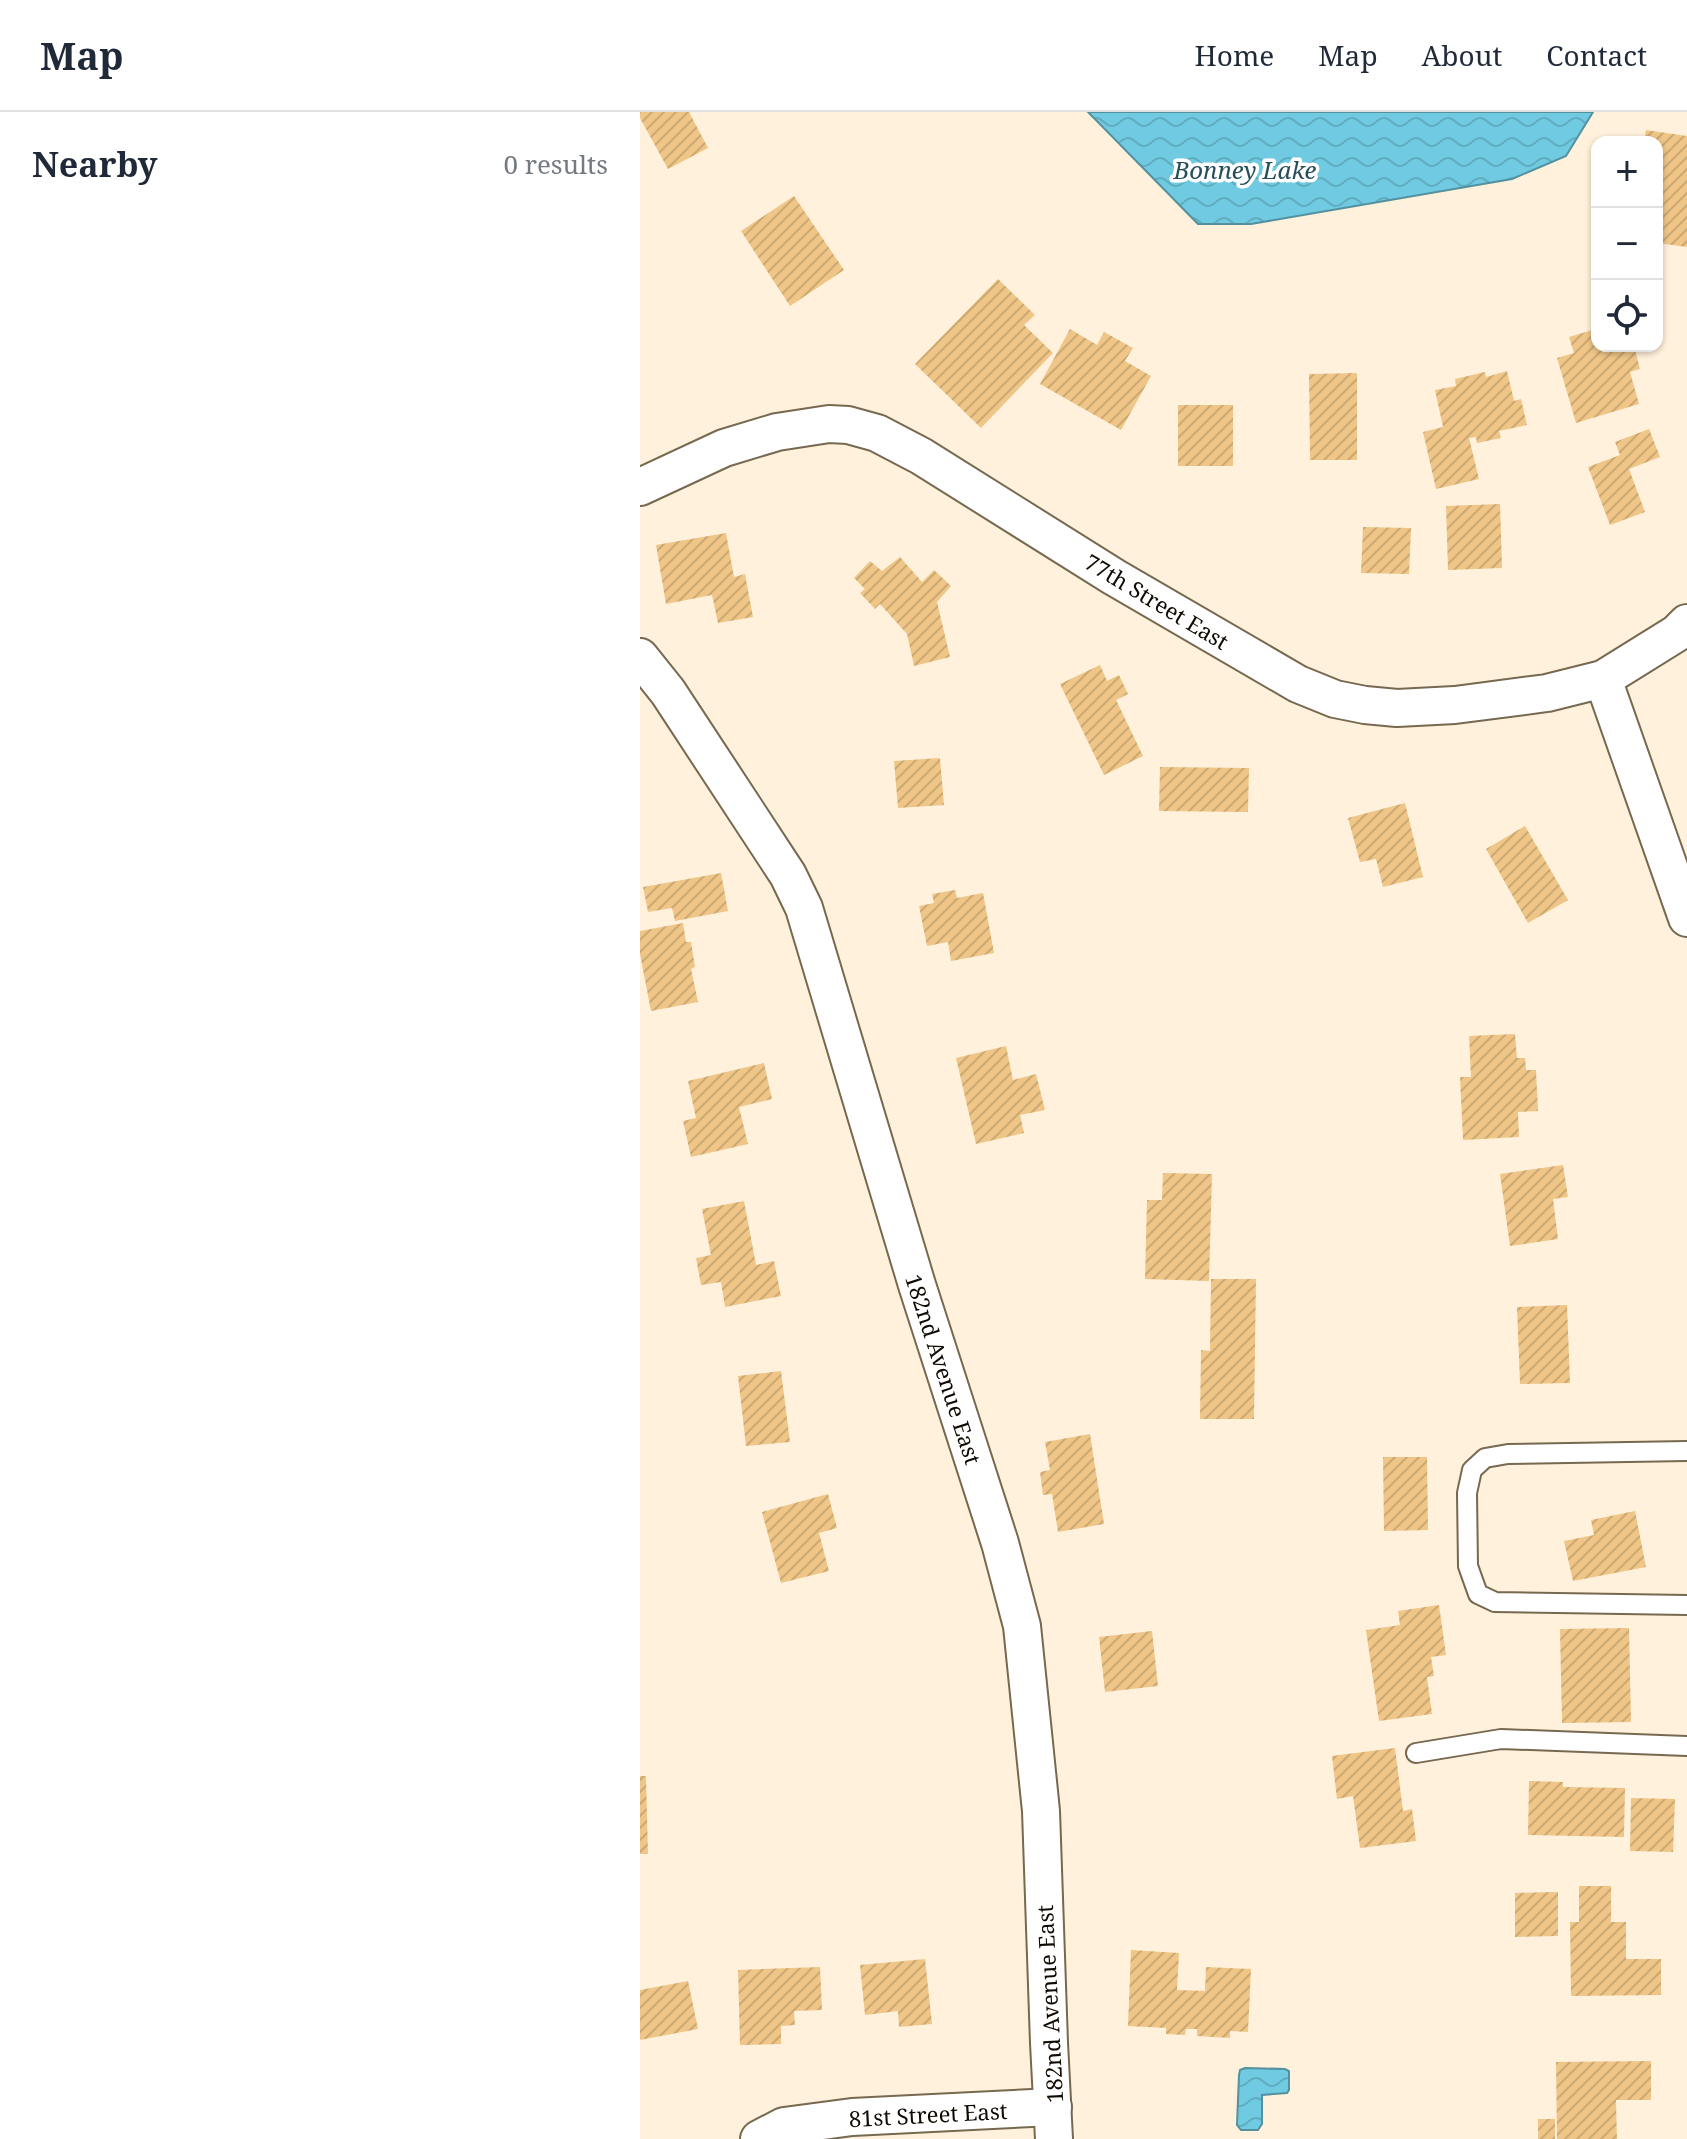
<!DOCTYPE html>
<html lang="en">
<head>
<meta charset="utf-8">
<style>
  :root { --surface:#fff; --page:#f2f2f3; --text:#1f2937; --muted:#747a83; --line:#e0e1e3 }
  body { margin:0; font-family:"Noto Serif",serif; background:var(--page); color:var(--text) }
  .controls { position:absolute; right:24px; top:24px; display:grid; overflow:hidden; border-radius:16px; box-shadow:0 2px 6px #0004 }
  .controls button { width:72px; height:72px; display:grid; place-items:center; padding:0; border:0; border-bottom:2px solid var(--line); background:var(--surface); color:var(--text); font:40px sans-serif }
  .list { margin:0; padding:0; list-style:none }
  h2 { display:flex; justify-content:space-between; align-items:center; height:104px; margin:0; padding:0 32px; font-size:34px }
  h2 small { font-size:26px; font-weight:400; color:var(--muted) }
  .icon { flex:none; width:44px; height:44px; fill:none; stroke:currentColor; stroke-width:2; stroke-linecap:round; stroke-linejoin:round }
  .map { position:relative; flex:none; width:1047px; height:2027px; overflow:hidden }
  header { display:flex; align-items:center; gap:48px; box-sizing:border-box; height:112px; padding:0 40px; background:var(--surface); border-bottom:2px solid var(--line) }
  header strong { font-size:38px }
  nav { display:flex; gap:44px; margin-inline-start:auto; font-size:28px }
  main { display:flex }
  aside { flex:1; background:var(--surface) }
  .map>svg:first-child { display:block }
  .water { fill:url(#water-waves); stroke:#53919f; stroke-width:2 }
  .building { fill:url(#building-hatch) }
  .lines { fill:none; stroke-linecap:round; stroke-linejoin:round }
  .service-casing { stroke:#776850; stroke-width:22 }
  .minor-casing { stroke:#776850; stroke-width:40 }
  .service { stroke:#fff; stroke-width:18 }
  .minor { stroke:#fff; stroke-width:36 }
  .labels { text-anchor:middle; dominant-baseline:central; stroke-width:7; stroke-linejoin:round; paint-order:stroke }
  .street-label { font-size:22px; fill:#100a03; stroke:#fff }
  .water-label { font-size:24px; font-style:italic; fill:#264f5a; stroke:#fff }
</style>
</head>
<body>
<header>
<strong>Map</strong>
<nav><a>Home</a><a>Map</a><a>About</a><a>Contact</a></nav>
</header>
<main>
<aside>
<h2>Nearby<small>0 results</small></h2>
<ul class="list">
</ul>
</aside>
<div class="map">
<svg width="1047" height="2027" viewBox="0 0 1047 2027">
  <defs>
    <pattern id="water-waves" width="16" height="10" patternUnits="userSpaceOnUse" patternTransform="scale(2)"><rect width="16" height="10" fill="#70cbe2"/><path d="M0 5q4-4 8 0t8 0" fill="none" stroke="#60adc0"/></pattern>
    <pattern id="building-hatch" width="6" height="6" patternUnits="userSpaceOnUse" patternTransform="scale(2)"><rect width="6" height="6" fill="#efc687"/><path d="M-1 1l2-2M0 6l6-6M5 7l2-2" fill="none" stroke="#cca973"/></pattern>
  </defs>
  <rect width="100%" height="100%" fill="#fff1db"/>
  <g class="water">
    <path d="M448,0h505l-27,44 -54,23 -261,45h-53z"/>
    <path d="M605,1956l40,1 4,2v19l-2,3 -25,2v29l-4,6h-17l-4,-5 2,-50 1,-5z"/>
  </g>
  <g class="building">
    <path d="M0,0h49l19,36 -40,21 -28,-51z"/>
    <path d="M1006,18l41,6v111l-30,-4v-101h-13z"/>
    <path d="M154,84l50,74 -54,36 -49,-75z"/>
    <path d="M358,167l37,36 -11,10 29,28 -72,75 -66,-64z"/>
    <path d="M430,217l27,16 7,-13 29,16 -8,13 26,15 -30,54 -81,-46z"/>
    <path d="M956,217l1,17h37l6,23 -10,3 9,32 -63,19 -19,-65 17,-5 -5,-16z"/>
    <path d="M867,259l7,30 7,-2 6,26 -28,6 2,7 -24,5 -1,-6 -7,1 10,41 -43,10 -13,-57 20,-5 -8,-37 21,-4 -1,-7 30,-7 1,5z"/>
    <path d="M717,261v87h-47l-1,-86z"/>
    <rect x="538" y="293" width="55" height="61"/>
    <path d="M1009,317l11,28 -31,12 16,43 -35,13 -22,-58 32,-12 -5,-13z"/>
    <path d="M860,392l2,64 -54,2 -2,-64z"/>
    <path d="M723,415l48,1 -2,46 -48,-1z"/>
    <path d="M86,421l8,44 11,-3 8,43 -35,6 -6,-28 -46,9 -10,-59z"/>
    <path d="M260,445l22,25 12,-12 17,16 -14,16 13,55 -36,9 -7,-32 -27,-30 -5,5 -15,-16 5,-4 -11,-11 16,-17 12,10z"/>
    <path d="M460,553l7,16 12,-6 9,19 -12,6 27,56 -39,19 -44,-91z"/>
    <path d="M300,646l4,47 -46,3 -4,-47z"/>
    <path d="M520,655l89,1 -1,44 -89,-1z"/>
    <path d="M765,691l18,74 -40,10 -7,-28 -16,3 -12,-44z"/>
    <path d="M885,714l43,74 -40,23 -42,-74z"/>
    <path d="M81,761l7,38 -53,10 -3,-13 -24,4 -5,-25z"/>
    <path d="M315,778l2,8 26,-5 11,60 -43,8 -3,-19 -21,4 -8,-40 15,-3 -2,-9z"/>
    <path d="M43,811l3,19h5l4,25 -4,2 7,33 -47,9 -11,-57v-23z"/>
    <path d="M875,922l2,24h8l1,12h10l2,41 -20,1 1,25 -56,3 -3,-63h11l-2,-41z"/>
    <path d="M366,934l7,34 23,-6 9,36 -25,5 4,18 -48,11 -20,-86z"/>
    <path d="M124,951l8,36 -33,8 9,37 -57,13 -8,-36 13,-3 -8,-37z"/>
    <path d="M923,1053l5,32 -15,2 5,40 -48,7 -10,-72z"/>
    <path d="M523,1061l49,1 -3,107 -64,-2 2,-79h15z"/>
    <path d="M104,1089l12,64 18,-4 7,35 -56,11 -4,-25 -20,3 -5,-27 15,-3 -9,-46z"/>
    <path d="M571,1167h45l-2,140h-54l1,-69 9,1z"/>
    <path d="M927,1193l3,78 -50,1 -3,-77z"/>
    <path d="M141,1259l9,71 -44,4 -8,-70z"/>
    <path d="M450,1322l14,90 -46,8 -6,-38 -9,1 -3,-23 10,-2 -5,-28z"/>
    <path d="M743,1345h44l1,73 -44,1z"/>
    <path d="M188,1382l9,34 -18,5 10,38 -48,12 -19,-71z"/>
    <path d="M995,1399l11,56 -73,14 -9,-40 30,-6 -3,-15z"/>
    <path d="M799,1493l7,50 -15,2 3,19 -7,1 5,37 -53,7 -13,-91 34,-5 -2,-14z"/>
    <path d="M989,1516l2,94 -69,1 -2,-94z"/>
    <path d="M512,1519l6,55 -53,6 -6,-55z"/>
    <path d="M755,1636l8,63 9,-2 4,32 -56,7 -7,-52 -16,3 -5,-43z"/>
    <path d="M0,1664h6l2,78h-8z"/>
    <path d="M889,1669l34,1v5l62,1 -1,49 -96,-2z"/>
    <path d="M991,1686l44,1 -2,53 -43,-1z"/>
    <path d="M939,1774h32v36h15v37h35v36l-90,1 -1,-74h9z"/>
    <path d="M918,1780v44l-43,1v-44z"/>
    <path d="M491,1838l48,3 -2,37 28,1 1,-24 45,2 -3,63 -18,-1v7l-33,-2v-7h-11l-1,6 -19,-1v-6l-38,-2z"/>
    <path d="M285,1847l7,65 -33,3 -1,-16 -33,4 -5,-50z"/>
    <path d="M180,1855l2,43 -28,1 1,14 -14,1v18l-41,1 -2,-75z"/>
    <path d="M48,1869l10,48 -58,11v-50z"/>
    <path d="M1011,1949v39h-35l1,39h-60l-1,-77z"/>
    <rect x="898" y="2007" width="17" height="20"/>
  </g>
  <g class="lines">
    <defs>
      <g id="service">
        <path d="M1047,1339l-179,3 -23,4 -13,12 -5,23 1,73 10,28 17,8 192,3"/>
        <path d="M776,1641l85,-14 186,7"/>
      </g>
      <g id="minor">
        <path d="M0,375l84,-39 53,-16 52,-8 19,1 29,8 44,23 193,121 184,107 37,15 30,6 32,3 58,-3 92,-12 56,-14 74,-46 10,-10"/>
        <path d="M0,545l28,35 120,183 16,33 113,377 83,258 22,83 19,185 8,232 5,96"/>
        <path d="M963,567l84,239"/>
        <path d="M119,2027l25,-13 68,-9 201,-10"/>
      </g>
    </defs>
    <use href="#service" class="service-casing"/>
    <use href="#minor" class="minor-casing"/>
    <use href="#service" class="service"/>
    <use href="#minor" class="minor"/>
  </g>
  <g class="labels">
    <g class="street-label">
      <text transform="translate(517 489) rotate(31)">77th Street East</text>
      <text transform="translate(304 1257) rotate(72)">182nd Avenue East</text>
      <text transform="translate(409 1892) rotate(-93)">182nd Avenue East</text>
      <text transform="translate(288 2002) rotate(-3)">81st Street East</text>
    </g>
    <g class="water-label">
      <text x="605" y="57">Bonney Lake</text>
    </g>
  </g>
</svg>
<div class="controls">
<button>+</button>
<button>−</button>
<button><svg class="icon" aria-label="locate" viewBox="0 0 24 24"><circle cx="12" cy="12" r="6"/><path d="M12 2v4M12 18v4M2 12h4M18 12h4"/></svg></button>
</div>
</div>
</main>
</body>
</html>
